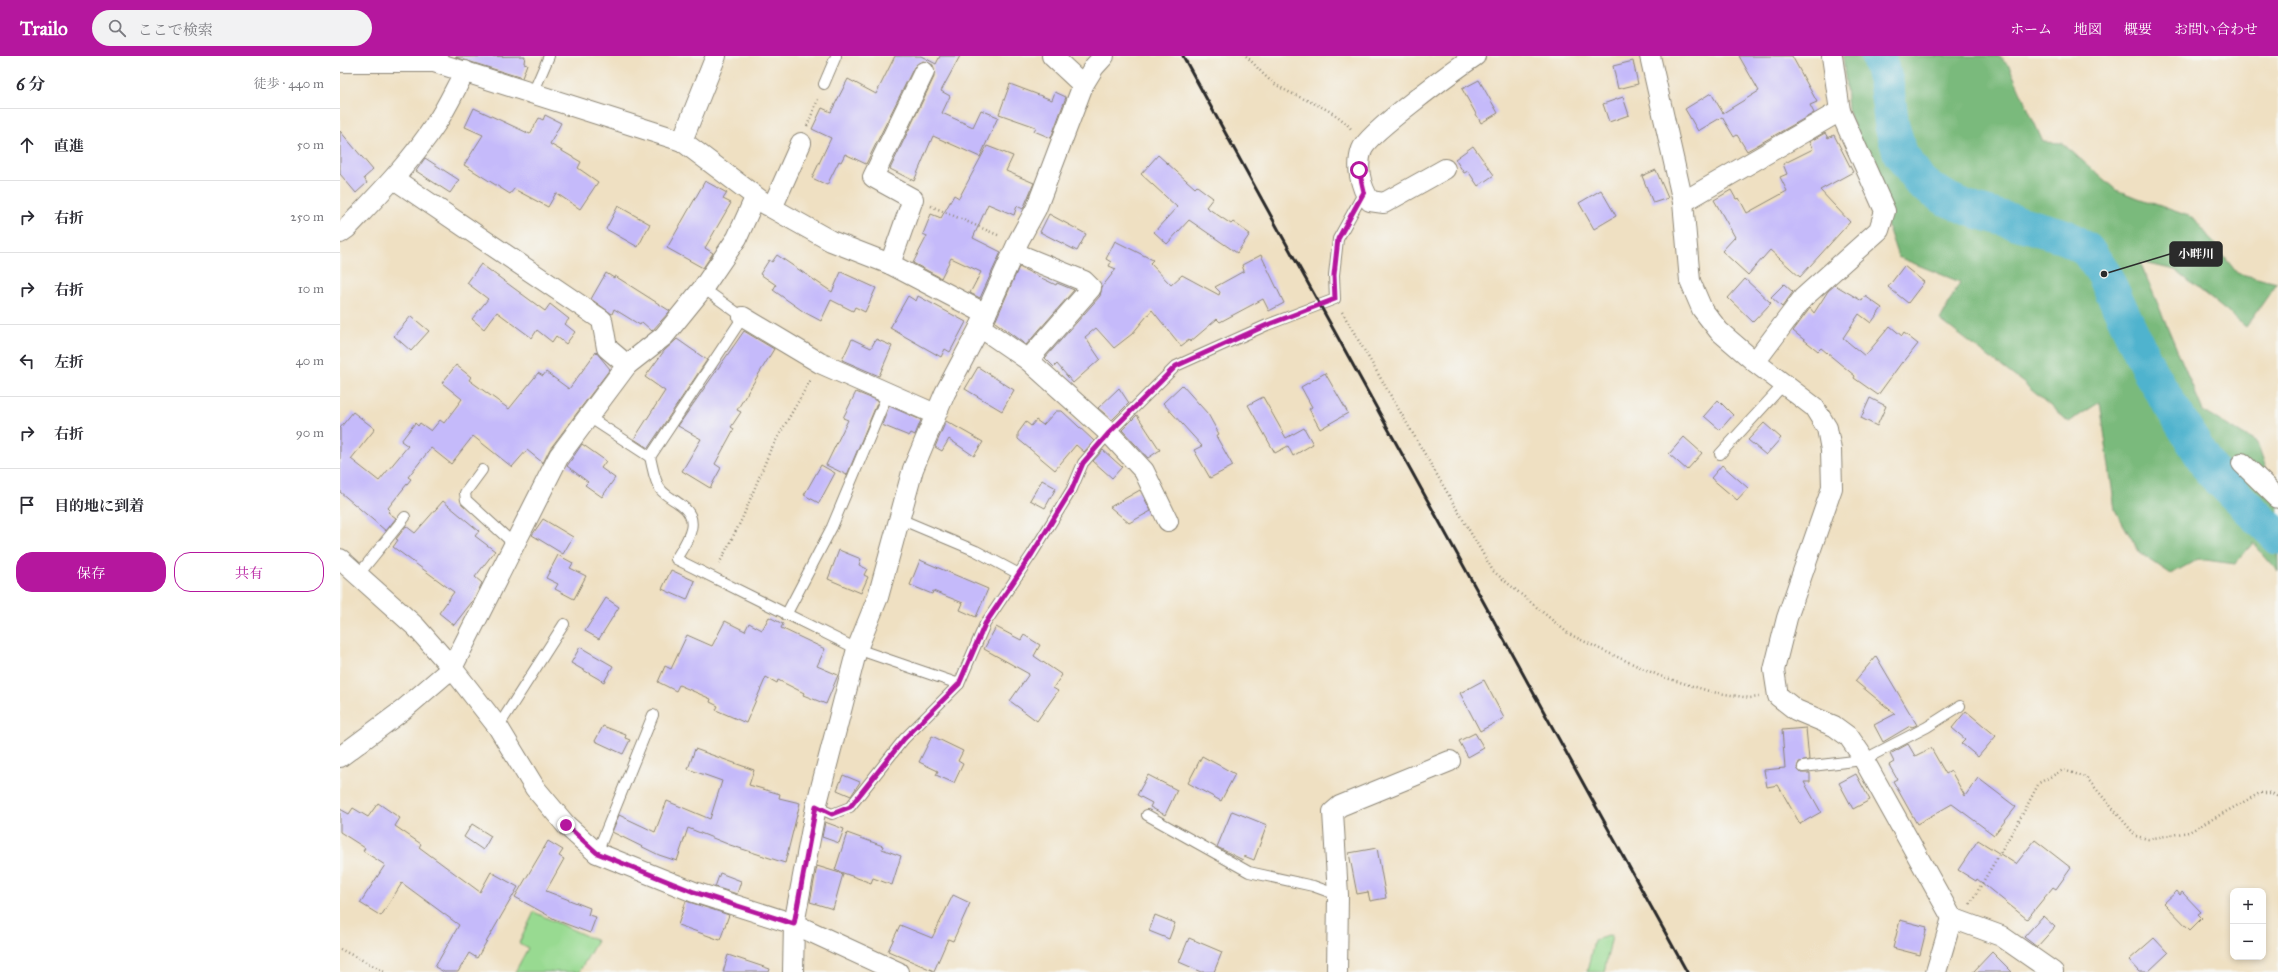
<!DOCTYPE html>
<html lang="ja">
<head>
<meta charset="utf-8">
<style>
  :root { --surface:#fff; --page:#f2f2f3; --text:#2b2b33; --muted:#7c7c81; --line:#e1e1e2; --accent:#b5179e }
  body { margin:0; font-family:"IM FELL Great Primer","Noto Serif JP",serif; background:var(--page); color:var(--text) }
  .controls { position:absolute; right:12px; bottom:12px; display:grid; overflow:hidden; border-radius:8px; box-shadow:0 2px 6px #0003 }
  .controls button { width:36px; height:36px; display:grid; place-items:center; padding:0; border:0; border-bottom:1px solid var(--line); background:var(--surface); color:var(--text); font:20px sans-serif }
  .stop { position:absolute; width:12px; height:12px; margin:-9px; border:3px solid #b5179e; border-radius:50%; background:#fff }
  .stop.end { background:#b5179e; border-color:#fff; box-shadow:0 1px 4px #0008 }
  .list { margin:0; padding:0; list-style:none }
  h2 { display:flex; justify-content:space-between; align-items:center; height:52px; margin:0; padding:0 16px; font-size:17px }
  h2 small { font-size:13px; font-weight:400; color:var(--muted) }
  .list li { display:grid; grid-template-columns:26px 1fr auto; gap:12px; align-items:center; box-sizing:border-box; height:72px; padding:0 16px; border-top:1px solid var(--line) }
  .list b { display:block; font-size:15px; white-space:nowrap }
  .list em { font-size:13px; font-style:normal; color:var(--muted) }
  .actions { display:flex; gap:8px; padding:12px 16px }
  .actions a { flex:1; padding:9px 0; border:1px solid var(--accent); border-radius:16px; text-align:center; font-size:14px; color:var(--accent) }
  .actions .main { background:var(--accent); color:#fff }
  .icon { flex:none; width:22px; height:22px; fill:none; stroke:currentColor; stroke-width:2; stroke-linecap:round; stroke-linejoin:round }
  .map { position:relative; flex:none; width:1938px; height:916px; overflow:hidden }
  header { display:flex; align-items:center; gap:24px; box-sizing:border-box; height:56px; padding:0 20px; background:var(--accent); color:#fff }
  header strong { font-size:19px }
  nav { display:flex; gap:22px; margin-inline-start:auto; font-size:14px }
  .search { width:280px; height:36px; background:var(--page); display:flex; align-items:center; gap:10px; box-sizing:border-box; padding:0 14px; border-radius:22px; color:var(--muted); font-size:15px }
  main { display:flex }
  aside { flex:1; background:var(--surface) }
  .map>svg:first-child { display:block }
  .green { fill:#98da91; stroke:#62825e }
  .forest { fill:#7aba7b; stroke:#527253 }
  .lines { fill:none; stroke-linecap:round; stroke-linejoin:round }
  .river { stroke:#4fb3ce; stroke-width:35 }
  .building { fill:#c5bafa }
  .lane-casing { stroke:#8d8676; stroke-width:12 }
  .street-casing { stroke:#8d8676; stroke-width:22 }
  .path { stroke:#8d8676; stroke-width:2.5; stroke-dasharray:1 3; stroke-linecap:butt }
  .lane { stroke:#fff; stroke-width:10 }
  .street { stroke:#fff; stroke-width:20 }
  .rail { stroke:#2b2b2b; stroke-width:3 }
  .route { stroke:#b5179e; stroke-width:5 }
  .leader { fill:none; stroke:#2b2b2b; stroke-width:1.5 }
  .callout-dot { fill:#2b2b2b; stroke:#f6f6f2; stroke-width:1.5 }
  .callout { fill:#2b2b2b; stroke:#2b2b2b; stroke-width:1.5 }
  .callout-label { font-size:12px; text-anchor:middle; font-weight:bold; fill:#fff }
</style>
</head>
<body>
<header>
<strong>Trailo</strong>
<div class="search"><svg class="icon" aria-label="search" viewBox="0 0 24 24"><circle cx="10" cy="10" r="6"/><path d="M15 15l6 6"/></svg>ここで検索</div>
<nav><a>ホーム</a><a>地図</a><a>概要</a><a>お問い合わせ</a></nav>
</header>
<main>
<aside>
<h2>6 分<small>徒歩 · 440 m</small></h2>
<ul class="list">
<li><svg class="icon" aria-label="ahead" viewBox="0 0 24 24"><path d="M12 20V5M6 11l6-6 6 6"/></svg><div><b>直進</b></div><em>50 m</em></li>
<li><svg class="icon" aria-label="right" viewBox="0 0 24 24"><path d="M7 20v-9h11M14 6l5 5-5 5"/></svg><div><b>右折</b></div><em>250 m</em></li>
<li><svg class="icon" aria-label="right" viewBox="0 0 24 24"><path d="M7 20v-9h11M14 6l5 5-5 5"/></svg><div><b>右折</b></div><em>10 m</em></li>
<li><svg class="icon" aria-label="left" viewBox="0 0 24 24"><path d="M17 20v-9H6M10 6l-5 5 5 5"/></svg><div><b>左折</b></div><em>40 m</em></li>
<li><svg class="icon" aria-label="right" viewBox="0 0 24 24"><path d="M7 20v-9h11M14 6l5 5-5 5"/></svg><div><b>右折</b></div><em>90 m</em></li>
<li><svg class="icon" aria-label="arrive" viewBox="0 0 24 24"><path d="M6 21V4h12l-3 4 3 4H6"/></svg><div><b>目的地に到着</b></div></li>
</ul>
<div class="actions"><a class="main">保存</a><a>共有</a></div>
</aside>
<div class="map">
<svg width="1938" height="916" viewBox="0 0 1938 916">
  <rect width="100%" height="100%" fill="#f6f6f2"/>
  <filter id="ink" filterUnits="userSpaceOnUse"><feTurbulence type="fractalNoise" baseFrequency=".025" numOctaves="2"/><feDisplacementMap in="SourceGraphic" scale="8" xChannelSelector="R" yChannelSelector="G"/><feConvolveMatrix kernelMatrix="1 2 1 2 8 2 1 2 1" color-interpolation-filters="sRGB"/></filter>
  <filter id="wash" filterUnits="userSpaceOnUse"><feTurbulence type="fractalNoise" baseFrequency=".012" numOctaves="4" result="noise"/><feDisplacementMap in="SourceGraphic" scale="16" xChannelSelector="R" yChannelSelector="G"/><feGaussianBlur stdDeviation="0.9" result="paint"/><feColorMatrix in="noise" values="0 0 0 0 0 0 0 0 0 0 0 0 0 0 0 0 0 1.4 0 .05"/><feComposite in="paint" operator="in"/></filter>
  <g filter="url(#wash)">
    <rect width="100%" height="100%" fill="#efe0c2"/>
    <g class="green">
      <path d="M194,856l63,29 -18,31h-64l13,-24 -9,-5z"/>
      <path d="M1272,879l-8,37h-17l7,-32z"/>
    </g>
    <path class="forest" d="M1503,0h155l11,10 34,76 19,1 54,47 78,28 43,55 40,10 -31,44 -71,-57 -35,-8 63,149 54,32 21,60v69l-25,-29 -18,21 -37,-5 -27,15 -31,-21 -25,-43 -15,-108 -31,20 -47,-40 -82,-62 20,-38 -62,-25 -50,-148z"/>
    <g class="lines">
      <path class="river" d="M1538,0l8,26 6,44 8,27 21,30 26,16 26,11 91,26 23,14 17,24 46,98 62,100 66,65"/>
    </g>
    <g id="blocks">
      <g class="building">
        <path d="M185,0l-1,7 3,1 -5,14 -67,-21z"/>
        <path d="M555,0h26l15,8 4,-8h20l-19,35 9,5 -8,17 31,14 8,-17 17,7 -18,40 -47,-21 -19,45 -24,-12 44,-92 -1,-12 -10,-4 -9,6 -48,97 -21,-10 -4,8 -2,-1 -12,24 -15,-7 19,-40 -19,-9 10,-21 9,4 17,-33 28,15z"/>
        <path d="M1399,0h53l25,46 -7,3 4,8 -67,38 -10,-16 -3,2 -12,-20 -24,14 -13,-22 26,-16 12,20 36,-22z"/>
        <path d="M1293,5l5,23 -20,5 -5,-23z"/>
        <path d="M1139,24l19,33 -17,10 -19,-34z"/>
        <path d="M670,28l42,16 3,-8 11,5 -15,41 -17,-7 2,-4 -37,-13z"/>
        <path d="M1283,41l6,18 -20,7 -6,-18z"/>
        <path d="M134,52l56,26 9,-16 4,2 2,-5 16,8 -11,21 31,18 -3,6 20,14 -18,27 -24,-16 -8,14 -34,-18 -4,5 -46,-29 19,-30 -18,-8z"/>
        <path d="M0,75l33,39 -9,8 3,5 -11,10 -16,-19z"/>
        <path d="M1485,77l3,5 6,-3 19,37 -33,18 30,32 -50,55 -30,-27 -22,25 -26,-24 13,-14 -21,-37 17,-10 5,9 3,-1 8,15 40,-22 -7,-14 7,-3 -4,-10 30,-15 -4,-7z"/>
        <path d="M647,90l26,10 -7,15 28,12 -11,26 -6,-3 -3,9 -26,-11 -15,34 28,14 -21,46 -10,-5 11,-21 -30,-14 -10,20 -28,-15 14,-27 -4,-2 8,-20 10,4 13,-23 5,3z"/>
        <path d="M1133,90l21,29 -16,11 -10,-15 -4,2 -9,-14z"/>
        <path d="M818,99l37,33 2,-2 16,12 -7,9 25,17 2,-2 17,12 -13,19 -48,-33 -22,24 -13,-12 23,-25 -36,-33z"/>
        <path d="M85,102l34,22 -9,13 -34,-22z"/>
        <path d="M1316,114l12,28 -15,5 -11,-27z"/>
        <path d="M365,125l22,12 -4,6 8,4 -26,45 8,5 -10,15 -36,-20z"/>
        <path d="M1261,134l15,26 -22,13 -15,-26z"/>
        <path d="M278,150l32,18 -12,23 -32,-18z"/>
        <path d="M709,158l37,20 -9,17 -37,-19z"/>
        <path d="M775,185l38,19 -3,3 21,22 11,-10 37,20 1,-3 -5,-5 29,-16 -2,-6 19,-10 23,48 -15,8 -6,-12 -43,23 -3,-3 -27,23 -1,-2 -8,6 -29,-36 -20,24 -18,14 -18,-20 -11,9 15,22 -27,24 -16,-19 -3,3 -9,-9 55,-62 2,-9 14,-18 -7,-3 2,-4 -5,-3z"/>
        <path d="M437,199l55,37 9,-20 35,16 -11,24 -10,-5 -2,4 -22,-11 -10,21 -17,-9 -31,-22 3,-5 -16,-11 9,-14 3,2z"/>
        <path d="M141,208l64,47 5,-7 19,15 -4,5 10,8 -9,12 -10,-8 -4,6 -15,-12 -5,8 -35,-26 -13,17 -12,-10 16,-20 -21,-16z"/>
        <path d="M1564,210l20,16 -16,21 -20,-16z"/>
        <path d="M679,211l37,18 1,-2 17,7 -48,55 -31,-23z"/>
        <path d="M266,217l8,5 1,-2 55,35 -18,20 -10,-9 -2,3 -26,-16 -2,5 -21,-15z"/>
        <path d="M1405,223l26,24 -18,19 -25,-24z"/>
        <path d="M1444,228l9,8 -11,15 -11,-10z"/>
        <path d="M1495,229l27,16 3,-5 17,12 -11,15 -12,-9 -16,24 22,18 25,-30 12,10 2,-3 14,11 -15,19 -1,-1 -24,33 -24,-17 1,-2 -34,-28 -3,3 -25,-20 17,-23 4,5 14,-22z"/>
        <path d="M568,240l8,5 2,-5 48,26 -16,30 -5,-3 -4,8 -51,-29z"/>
        <path d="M71,260l18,15 -18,20 -17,-15z"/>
        <path d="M404,275l30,18 -37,61 4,2 -10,15 3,2 -19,35 6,4 -11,20 -28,-17 19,-32 -23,-13z"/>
        <path d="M337,283l30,21 -59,88 -14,-9 31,-48 -20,-14 19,-26z"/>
        <path d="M512,283l19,9 5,-9 16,7 -13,30 -37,-16z"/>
        <path d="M256,296l14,17 -60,80 -7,14 -16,-13 -15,17 -39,-31 -22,28 -20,-16 -23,29 3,2 -23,29 2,2 -2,2 8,6 -10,13 -46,-39v-64l13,-16 22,17 -24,30 28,22 29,-35 -7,-5 14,-18 3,3 2,-3 11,8 9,-11 4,3 18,-24 -20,-16 14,-18 15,12 -2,3 40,29 29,-36 5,3 3,-4 23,17z"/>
        <path d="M638,311l36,23 -12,21 -37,-22z"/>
        <path d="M985,317l23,40 -28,16 -11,-20 3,-2 -11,-20z"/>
        <path d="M842,329l26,29 11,20 -3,2 17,30 -23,12 -16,-28 8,-4 -39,-43z"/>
        <path d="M779,332l10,15 -17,17 -14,-12z"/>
        <path d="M516,336l22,9 -31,74 -21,-10 22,-45 -5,-2z"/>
        <path d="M923,341l23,41 18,-10 9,16 -20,12 -5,-10 -13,7 -27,-48z"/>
        <path d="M1530,342l16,8 -9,20 -16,-8z"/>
        <path d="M1378,344l15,15 -13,15 -16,-14z"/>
        <path d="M549,350l32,14 -6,15 -4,-2 -2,3 -27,-11z"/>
        <path d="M716,355h6l32,30 -10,11 -8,-7 -21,25 -37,-31v-6l8,-11 5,4 5,-6 7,5z"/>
        <path d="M797,359l23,35 -12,8 -26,-28z"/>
        <path d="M606,365l37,21 -9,14 -25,-17 -7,12 -7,-4z"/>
        <path d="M1424,367l17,15 -15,17 -18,-15z"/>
        <path d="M1344,381l18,16 -15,17 -18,-16z"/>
        <path d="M242,388l24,17 -5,7 14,10 -13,19 -17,-12 3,-3 -21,-16z"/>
        <path d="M763,394l19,17 -10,11 -19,-17z"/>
        <path d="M481,409l14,8 -16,30 -15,-8z"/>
        <path d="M1382,409l26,23 -11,12 -26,-22z"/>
        <path d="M702,424l14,8 -11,20 -15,-8z"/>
        <path d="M800,434l11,21 -22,12 -19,-16z"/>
        <path d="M103,445l36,30 -4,5 20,15 -20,26 7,6 -7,15 -21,27 -15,-12 15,-21 -61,-45 5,-7 -2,-1 10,-13 9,7z"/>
        <path d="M203,463l30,18 -10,17 -31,-19z"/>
        <path d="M499,494l22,9 -2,6 8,4 -3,6 4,2 -7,16 -33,-14z"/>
        <path d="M218,499l15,8 -3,5 16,8 -12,23 -19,-10 3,-5 -12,-6z"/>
        <path d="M580,504l68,29 -12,28 -16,-7 3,-7 -30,-12 -1,3 -22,-9z"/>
        <path d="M331,514l24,11 -8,19 -25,-11z"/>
        <path d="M266,542l13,9 -20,32 -14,-8z"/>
        <path d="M429,561l14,7 -2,4 44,21 -8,17 21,9 -12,29 -23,-9 1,-2 -26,-13 -1,3 -11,-6 -20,46 -30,-13 2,-4 -8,-4 1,-3 -32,-14 -3,6 -18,-9 7,-16 6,3 16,-34 25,11 13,-25 20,10 4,-8 13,7z"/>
        <path d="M656,571l25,13 3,-5 16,10 -6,11 28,19 -9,13 5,3 -21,30 -27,-20 19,-27 -45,-25z"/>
        <path d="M240,591l33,19 -9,16 -33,-19z"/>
        <path d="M1536,600l41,69 -5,2 -2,-1 -27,16 -9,-17 21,-11 -40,-33z"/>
        <path d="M1144,624l20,38 -24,13 -20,-38z"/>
        <path d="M1626,655l30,25 -18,21 -17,-14 4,-4 -13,-11z"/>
        <path d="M263,670l23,9 -1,3 5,2 -7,14 -28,-13z"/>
        <path d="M1466,672l3,32 -10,2 -2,6 4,5h9v9h-6l17,30 -21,12 -22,-39 -11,2 -3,-17 21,-2 -3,-38z"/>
        <path d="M1135,677l9,15 -16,9 -9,-16z"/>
        <path d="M592,680l31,15 -5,10 5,3 -9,19 -18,-8 2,-4 -19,-9z"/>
        <path d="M1568,688l7,12 16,-8 15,26 5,-3 14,25 13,-18 38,29 -22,28 -42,-31 -35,20 -24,-43 4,-2 -8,-14 5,-3 -4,-8z"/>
        <path d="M355,693l59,21 -5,15 31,9 -1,4 21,5 -15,60 -55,-18 -42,-17 -11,33 -18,-6 -47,-23 7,-17 36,17 12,-31 43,18 12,-38 -34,-12z"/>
        <path d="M862,700l33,18 -14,27 -33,-18z"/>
        <path d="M1516,718l14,26 -17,9 -14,-26z"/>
        <path d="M503,719l17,7 -9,14 -14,-6z"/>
        <path d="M808,719l29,15 -12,25 -15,-8 2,-4 -15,-8z"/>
        <path d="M38,747l22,15 -5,8 26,18 -2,3 61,45 11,-20 27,15 -41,71 -8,-5 -11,19h-14l-9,-5 24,-42 -57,-42 -21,33 -21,-13 25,-38 -22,-14 2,-3 -25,-16v-23l9,5 4,-6 15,9z"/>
        <path d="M892,755l35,14 -13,35 -10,-4 -1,4 -26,-13z"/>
        <path d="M485,766l19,7 -5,14 -17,-6z"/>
        <path d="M132,768l19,12 -8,14 -19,-13z"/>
        <path d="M507,777l36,13 -1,3 19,7 -9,29 -19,-7 -2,5 -36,-13z"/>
        <path d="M1638,784l38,24 19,-24 36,28 -15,21 -3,-2 -26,32 -50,-40 -1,2 -18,-11z"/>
        <path d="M208,785l15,9 -4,6 5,3 -18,32 44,17 -2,7 8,2 -6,16 -32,-12 -43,-24z"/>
        <path d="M1037,792l9,50 -16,3 -2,-9 -11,2 -8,-41z"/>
        <path d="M477,810l26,8 -10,35 -23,-7z"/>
        <path d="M380,817l21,8 -4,13 -22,-7z"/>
        <path d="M1837,835l3,4 2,-3 19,20 -3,2 4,4 -12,12 -26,-27z"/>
        <path d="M613,839l17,8 -17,38 -5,-2 -14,32 -46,-20 12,-26 32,13z"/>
        <path d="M346,845l43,14 -9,25 -42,-15z"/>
        <path d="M815,859l20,8 -6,16 -20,-8z"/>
        <path d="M1703,860l12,11 -18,20 -13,-10z"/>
        <path d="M1560,864l27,7 -7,28 -27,-7z"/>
        <path d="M849,882l33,14 -8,20h-12l-23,-10z"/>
        <path d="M1814,882l14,15 -20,19h-8l-11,-12z"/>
        <path d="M1652,896l20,20h-39z"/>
        <path d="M388,899l42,14 -1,3h-46z"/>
      </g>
    </g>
  </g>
  <g filter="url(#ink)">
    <use href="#blocks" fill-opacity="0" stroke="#8d8676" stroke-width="1"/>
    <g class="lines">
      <defs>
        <g id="lane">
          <path d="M484,28l12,-28"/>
          <path d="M193,37l16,-37"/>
          <path d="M363,232l40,29 -93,140c3,11 4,24 11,33 5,6 14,10 20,15 22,16 5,37 -5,54l181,90 102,35"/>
          <path d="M249,361l61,40"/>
          <path d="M1380,398l65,-71"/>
          <path d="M142,414l-17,23 1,7 49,45"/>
          <path d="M560,463l76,32 43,23"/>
          <path d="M19,518l46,-57"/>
          <path d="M446,559l46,-88 56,-134"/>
          <path d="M158,671l66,-103"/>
          <path d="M1463,711l60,-7 64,-33 33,-21"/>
          <path d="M476,751l16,7 18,-7 54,-68 55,-55 26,-60 47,-70 40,-65 11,-26 26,-30 67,-67 91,-41 68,-26 -1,-24 4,-36 26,-47"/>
          <path d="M807,759l102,57 64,14 25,9"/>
          <path d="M257,797l56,-138"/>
        </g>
        <g id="street">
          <path d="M712,0l31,29"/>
          <path d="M1310,0l33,146 7,79 12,28 17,22 36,31 59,45 13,21 4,22 1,38 -45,130 -13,52 4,26 18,14 38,16 15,11 11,16 92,165 -16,54"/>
          <path d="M0,6h94l248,79 34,-85"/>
          <path d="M342,85l85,64"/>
          <path d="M461,87l-29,65 59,33 59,23 96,50"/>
          <path d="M1105,113l-61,34 -14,-2c-10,-15 -14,-35 -8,-52 6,-16 95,-81 113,-93"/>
          <path d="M54,123l208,141 5,28 20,17"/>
          <path d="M1343,146l157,-91"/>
          <path d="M0,177l7,-5c31,-33 63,-65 88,-103 12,-17 20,-36 30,-54"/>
          <path d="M675,197l69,28 7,7 -63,72"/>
          <path d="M550,208l23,-65 -40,-22 51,-105"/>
          <path d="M403,261l77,46 115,51"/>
          <path d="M640,271l48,33 81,73 35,38 24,50"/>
          <path d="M1415,306l48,-64 76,-68 6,-19 -45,-100 -8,-55"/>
          <path d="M1902,407l36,35"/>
          <path d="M0,503l76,68 36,41 46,59 37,61 31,37 31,28 97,39 100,32 104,48"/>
          <path d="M0,701l63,-47 49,-42 107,-212 68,-91 37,-29 39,-48 34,-50 18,-40"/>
          <path d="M1612,862l49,18 52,36"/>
          <path d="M453,916l1,-48 22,-117 41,-158 21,-52 35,-128 32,-76 35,-66 39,-87 17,-31 47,-124 11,-18 10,-11"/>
          <path d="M997,916l1,-77 -5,-83 7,-6 110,-45"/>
        </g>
      </defs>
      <use href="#lane" class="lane-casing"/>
      <use href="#street" class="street-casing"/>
      <g class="path">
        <path d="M906,0c10,9 18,21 29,28 25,17 57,21 77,46"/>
        <path d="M467,70l12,-29"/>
        <path d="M591,150l69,30"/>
        <path d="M1002,256l151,259 76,63 35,17 56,25 52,16 38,6 9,-1"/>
        <path d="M379,508l23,-45 28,-68 41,-72"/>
        <path d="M1630,848l50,-85 19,-36 24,-13 23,7 50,59 12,3 41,-7 71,-39h12l6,4"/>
        <path d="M0,893l46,23"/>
      </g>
      <use href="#lane" class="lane"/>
      <use href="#street" class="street"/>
      <path class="rail" d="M843,0l504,916"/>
    </g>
  </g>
  <g class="lines" filter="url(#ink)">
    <path class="route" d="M226,769l31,28 97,39 100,32 22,-118 16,8 18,-7 54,-68 55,-55 26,-60 47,-70 40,-65 11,-26 26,-30 67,-67 91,-41 68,-26 -1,-24 4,-36 26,-47 -5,-22"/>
  </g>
  <path class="leader" d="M1764 218L1830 198"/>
  <circle class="callout-dot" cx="1764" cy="218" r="4"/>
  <rect class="callout" x="1830" y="186" width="52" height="24" rx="4"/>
  <g class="callout-label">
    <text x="1856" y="202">小畔川</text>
  </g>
</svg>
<div class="controls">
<button>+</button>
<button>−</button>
</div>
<div class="stop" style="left:1019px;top:114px"></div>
<div class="stop end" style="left:226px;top:769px"></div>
</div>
</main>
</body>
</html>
